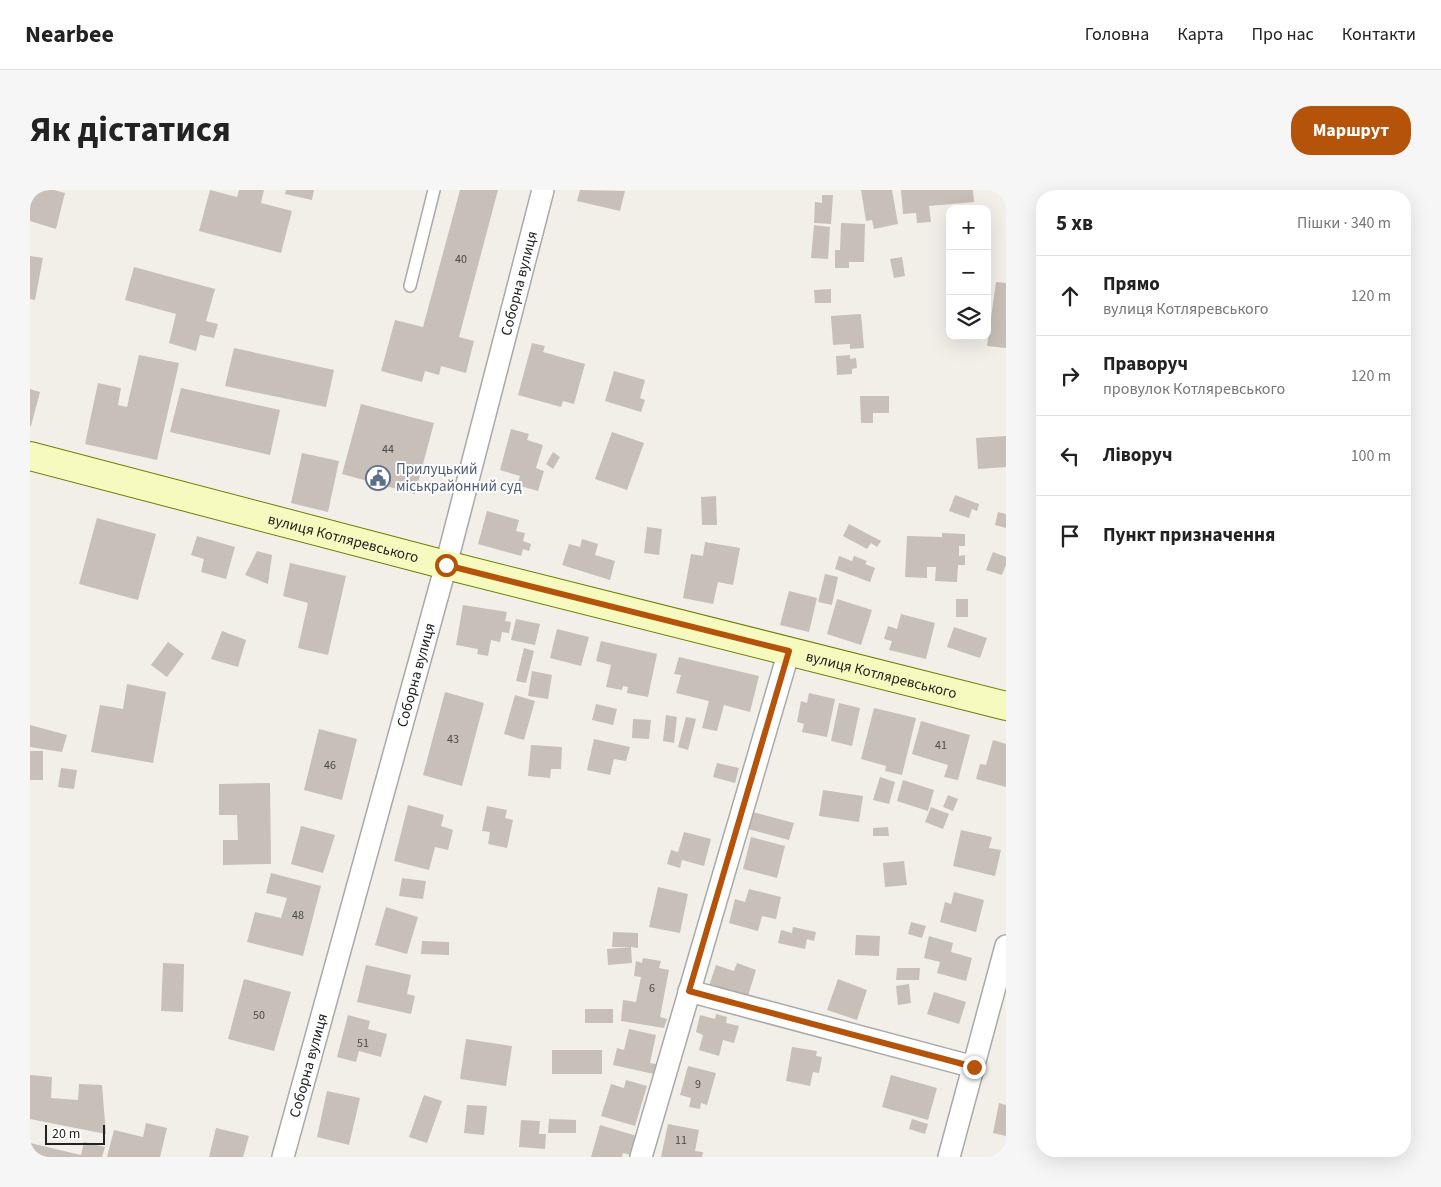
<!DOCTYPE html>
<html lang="uk">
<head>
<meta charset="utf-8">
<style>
  :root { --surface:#fff; --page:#f6f6f6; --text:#222; --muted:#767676; --line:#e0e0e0; --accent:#b45309 }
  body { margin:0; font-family:"Source Sans 3",sans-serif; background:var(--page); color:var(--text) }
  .controls { position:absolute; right:15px; top:15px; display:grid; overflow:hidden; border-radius:10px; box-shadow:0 5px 20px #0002 }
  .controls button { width:45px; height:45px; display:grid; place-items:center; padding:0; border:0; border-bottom:1px solid var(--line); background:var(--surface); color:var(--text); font:25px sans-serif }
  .scale { position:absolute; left:15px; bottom:12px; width:60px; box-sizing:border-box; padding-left:5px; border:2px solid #222; border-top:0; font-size:14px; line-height:18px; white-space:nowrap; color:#222; -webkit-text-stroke:4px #fff; paint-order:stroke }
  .stop { position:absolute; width:15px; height:15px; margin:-11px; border:4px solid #b45309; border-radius:50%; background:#fff }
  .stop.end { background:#b45309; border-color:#fff; box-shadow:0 1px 5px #0008 }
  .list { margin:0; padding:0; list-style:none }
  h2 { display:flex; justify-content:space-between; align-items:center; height:65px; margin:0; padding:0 20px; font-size:21px }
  h2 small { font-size:16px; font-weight:400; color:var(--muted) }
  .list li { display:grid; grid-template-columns:32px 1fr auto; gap:15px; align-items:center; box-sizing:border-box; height:80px; padding:0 20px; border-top:1px solid var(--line) }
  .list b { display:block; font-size:19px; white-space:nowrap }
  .list p { margin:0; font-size:16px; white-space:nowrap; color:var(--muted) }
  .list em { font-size:16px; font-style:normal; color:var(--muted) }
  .icon { flex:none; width:28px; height:28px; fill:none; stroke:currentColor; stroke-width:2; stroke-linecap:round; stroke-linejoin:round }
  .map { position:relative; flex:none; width:976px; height:967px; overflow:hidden; border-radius:20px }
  header { display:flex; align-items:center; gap:30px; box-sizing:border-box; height:70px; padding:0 25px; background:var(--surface); border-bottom:1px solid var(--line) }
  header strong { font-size:24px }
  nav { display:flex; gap:28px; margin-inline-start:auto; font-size:18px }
  .intro { display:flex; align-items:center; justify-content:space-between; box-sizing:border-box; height:120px; padding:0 30px }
  h1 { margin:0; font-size:35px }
  .button { padding:12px 22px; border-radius:20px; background:var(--accent); color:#fff; font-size:18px; font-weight:700 }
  main { display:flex; gap:30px; padding:0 30px }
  aside { flex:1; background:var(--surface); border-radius:20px; box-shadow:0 5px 20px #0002 }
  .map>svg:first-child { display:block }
  .building { fill:#c7bfb8 }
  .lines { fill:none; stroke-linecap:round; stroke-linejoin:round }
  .service-casing { stroke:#a9a9a9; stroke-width:14 }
  .minor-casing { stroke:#a9a9a9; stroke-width:24 }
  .secondary-casing { stroke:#707d05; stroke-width:30 }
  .service { stroke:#fff; stroke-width:11 }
  .minor { stroke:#fff; stroke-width:21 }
  .secondary { stroke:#f7fabf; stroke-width:28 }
  .route { stroke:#b45309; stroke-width:6 }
  .labels { text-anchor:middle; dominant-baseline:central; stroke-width:4; stroke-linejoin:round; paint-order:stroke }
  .number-label { font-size:12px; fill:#4b4948 }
  .street-label { font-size:15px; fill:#222; stroke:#fff }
  .service-label { font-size:15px; fill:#4e5e75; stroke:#fff; text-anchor:start }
</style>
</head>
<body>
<header>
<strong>Nearbee</strong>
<nav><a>Головна</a><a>Карта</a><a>Про нас</a><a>Контакти</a></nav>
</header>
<div class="intro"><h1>Як дістатися</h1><a class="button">Маршрут</a></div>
<main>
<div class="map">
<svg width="976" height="967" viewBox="0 0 976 967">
  <rect width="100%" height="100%" fill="#f2efe9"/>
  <g class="building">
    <path d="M0,0h24l11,3 -9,36 -26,-8z"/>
    <path d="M180,0l27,7 2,-7h25l-3,13 31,8 -11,42 -82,-22z"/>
    <path d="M256,0h28l-2,10 -27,-6z"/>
    <path d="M430,0h38l-39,147 15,4 -8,32 -25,-7 -2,9 -14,-4 -3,11 -41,-11 14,-51 28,7z"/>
    <path d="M550,0l45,1 -5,20 -43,-10z"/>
    <path d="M831,0h31l6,34 -24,5 -2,-9 -6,1z"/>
    <path d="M871,0h72l1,12 -45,4 2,16 -14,1 -1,-10 -13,1z"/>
    <path d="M792,5h11l-2,29 -17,-1 1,-21 7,1z"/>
    <path d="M811,33l24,1 -1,38h-15v6h-14v-18h5z"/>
    <path d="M784,35l16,2 -2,32 -17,-1z"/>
    <path d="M0,66l13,2 -8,42 -5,-1z"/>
    <path d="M872,67l3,19 -11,2 -4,-19z"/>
    <path d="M104,77l81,22 -9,32 12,3 -4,14 -14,-3 -4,16 -27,-8 7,-29 -51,-14z"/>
    <path d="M966,92l10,1v65l-19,-2z"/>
    <path d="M801,99v14h-16l-1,-13z"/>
    <path d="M831,124l3,34 -14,1v-5l-17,1 -2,-29z"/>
    <path d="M502,153l13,3 -2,6 42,12 -11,40 -11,-3 -2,6 -43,-12z"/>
    <path d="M204,158l100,22 -8,37 -101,-21z"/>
    <path d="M109,165l40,8 -22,97 -72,-16 13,-61 23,5 -3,17 9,2z"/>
    <path d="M820,165v4l6,-1 1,10 -5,1v5l-15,1 -1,-19z"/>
    <path d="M584,181l31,9 -5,18 5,2 -4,12 -36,-11z"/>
    <path d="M151,198l99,22 -10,45 -100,-23z"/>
    <path d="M0,199l10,3 -9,34h-1z"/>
    <path d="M830,206h29v17h-16v10h-12z"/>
    <path d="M331,214l73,19 -19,71 -73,-20z"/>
    <path d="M481,239l18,5 -2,6 16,5 -7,23 8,3 -6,20 -21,-6 3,-9 -20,-6z"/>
    <path d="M582,242l32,11 -17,47 -32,-11z"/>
    <path d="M976,246v31l-28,2 -2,-31z"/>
    <path d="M523,262l7,5 -7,12 -7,-5z"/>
    <path d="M272,263l37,8 -11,51 -37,-9z"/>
    <path d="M925,305l24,9 -2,7 -5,-2 -3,9 -20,-7z"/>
    <path d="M686,306l1,29h-15l-1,-28z"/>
    <path d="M457,321l32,9 -3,11 9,2 -2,8 8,3 -2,7 -6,-2 -2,7 -43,-12z"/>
    <path d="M968,322l8,2v14l-11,-3z"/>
    <path d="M67,328l59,16 -18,66 -59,-16z"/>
    <path d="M819,334l32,17 -4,6 -6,-4 -4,6 -24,-13z"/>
    <path d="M617,337l15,2 -3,26 -15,-2z"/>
    <path d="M912,343l23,1v12h-6v10l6,-1v10h-7l-1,17 -22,-1 1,-14h-9v11l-22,-1 2,-41 35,1z"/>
    <path d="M167,346l38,11 -9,32 -25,-7 3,-13 -13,-4z"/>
    <path d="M552,349l16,5 -3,11 20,6 -5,19 -48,-15 7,-21 11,3z"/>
    <path d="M675,352l35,6 -7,37 -15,-3 -5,22 -30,-6 8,-44 12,2z"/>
    <path d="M227,361l15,4 -4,29 -23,-9z"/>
    <path d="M963,362l13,5v8l-4,10 -16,-5z"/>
    <path d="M809,366l13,5 2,-5 13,5 -2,3 10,4 -5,14 -35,-13z"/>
    <path d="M260,373l56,13 -18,79 -30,-7 10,-45 -25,-7z"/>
    <path d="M795,384l13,3 -6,28 -14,-3z"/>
    <path d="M759,401l28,7 -8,34 -29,-7z"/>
    <path d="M807,409l35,11 -11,35 -34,-11z"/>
    <rect x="926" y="409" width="12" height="18"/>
    <path d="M433,415l44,7 -2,9 6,1 -2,11 -7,-1 -2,10 -9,-2 -3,16 -11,-2 1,-5 -22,-4z"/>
    <path d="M871,424l34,9 -9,36 -37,-9 3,-9 -8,-2 4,-13 9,3z"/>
    <path d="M486,429l24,5 -5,21 -24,-5z"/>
    <path d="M924,437l33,11 -7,20 -33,-11z"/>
    <path d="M527,439l32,8 -8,29 -31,-8z"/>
    <path d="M192,441l24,9 -8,27 -27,-8z"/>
    <path d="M571,451l56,13 -9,43 -21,-4 1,-6 -5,-1 -1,4 -16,-3 5,-22 -15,-4z"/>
    <path d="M138,452l16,12 -17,23 -16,-12z"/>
    <path d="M494,458l10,3 -8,32 -10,-2z"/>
    <path d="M649,467l80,19 -9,36 -26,-7 -7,26 -15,-3 7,-27 -33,-8 5,-18 -7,-1z"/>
    <path d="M502,481l20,4 -4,24 -20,-3z"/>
    <path d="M97,494l39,8 -13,71 -62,-11 9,-47 23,4z"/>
    <path d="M415,502l39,11 -22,83 -39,-11z"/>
    <path d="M779,503l26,6 -8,38 -25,-5 2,-8 -7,-2 4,-21 6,2z"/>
    <path d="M485,505l20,6 -11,39 -20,-6z"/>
    <path d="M809,513l21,5 -8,38 -21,-5z"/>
    <path d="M566,514l21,5 -4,16 -21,-5z"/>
    <path d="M844,518l42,10 -14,57 -17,-4 1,-5 -25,-7z"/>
    <path d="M636,525l11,2 -3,26 -11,-2z"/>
    <path d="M656,527l10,2 -8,31 -10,-3z"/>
    <path d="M603,529l18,1 -2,19 -17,-1z"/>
    <path d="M891,531l49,14 -12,45 -14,-3 4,-12 -36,-11z"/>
    <path d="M0,535l37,10 -5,17 -32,-5z"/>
    <path d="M289,539l38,10 -15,61 -38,-10z"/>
    <path d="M564,549l36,8 -4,14 -12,-2 -4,16 -23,-5z"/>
    <path d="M963,550l13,4v43l-30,-8 4,-15 6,1z"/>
    <path d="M501,555l31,2 -1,22h-10l-1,9 -22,-2z"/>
    <rect x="0" y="561" width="13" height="29"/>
    <path d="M687,573l22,5 -4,15 -22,-6z"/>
    <path d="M31,578l16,2 -3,19 -16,-2z"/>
    <path d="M850,587l15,5 -6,22 -16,-4z"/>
    <path d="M873,590l31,10 -6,21 -31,-10z"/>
    <path d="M240,593l1,81 -48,1v-25h15l-1,-25h-18v-31z"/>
    <path d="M793,600l40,6 -4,26 -40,-6z"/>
    <path d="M918,605l10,4 -5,12 -10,-4z"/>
    <path d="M378,615l36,10 -3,11 12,4 -5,20 -13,-3 -6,23 -35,-9z"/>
    <path d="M457,616l20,4 -2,8 8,2 -6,28 -19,-4 2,-12 -8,-1z"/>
    <path d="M901,617l18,7 -6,15 -18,-7z"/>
    <path d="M723,622l41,11 -5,17 -41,-11z"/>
    <path d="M271,636l34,9 -12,38 -32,-9z"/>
    <path d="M858,637l1,9h-16v-8z"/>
    <path d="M931,640l31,7 -3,11 12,2 -6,26 -42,-10z"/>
    <path d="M654,642l27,7 -7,27 -22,-6 -2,8 -13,-4 4,-14 7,2z"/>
    <path d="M721,647l34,9 -8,32 -34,-9z"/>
    <path d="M874,671l3,24 -22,2 -2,-24z"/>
    <path d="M241,683l50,13 -18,70 -56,-14 8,-30 26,6 6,-20 -21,-5z"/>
    <path d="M372,688l24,3 -3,18 -24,-3z"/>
    <path d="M628,697l30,7 -8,39 -31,-6z"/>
    <path d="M719,699l32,8 -5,22 -14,-3 -4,15 -29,-8 6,-24 10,3z"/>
    <path d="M924,702l30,8 -8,32 -36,-10 5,-20 6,2z"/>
    <path d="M356,717l32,10 -11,37 -32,-9z"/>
    <path d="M881,732l15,4 -4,12 -14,-4z"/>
    <path d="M763,737l23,5 -2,9 -7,-2 -2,10 -27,-6 3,-13 11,3z"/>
    <path d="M583,742l25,1v15l-7,-1 1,16 -24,2 -1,-16 24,-2h-19z"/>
    <path d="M826,745l24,1 -1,20 -24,-1z"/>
    <path d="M899,746l24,7 -2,9 21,6 -6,23 -29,-8 3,-11 -16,-4z"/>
    <path d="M392,751l27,1v13l-28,-1z"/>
    <path d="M613,768l18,3 -2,7 10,2 -9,47 7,2 -3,9 -43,-7 2,-21 13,2 5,-25 -7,-1 2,-15 6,2z"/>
    <path d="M133,773l21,1 -1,48 -22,-1z"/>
    <path d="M707,773l19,7 -9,29 -38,-13 7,-21 18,6z"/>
    <path d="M336,775l45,10 -4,19 8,2 -4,18 -54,-12z"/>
    <path d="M867,778h23l-1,12h-23z"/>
    <path d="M214,789l47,13 -17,59 -46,-12z"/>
    <path d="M808,789l29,11 -10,30 -30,-10z"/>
    <path d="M879,794l2,19 -13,2 -2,-19z"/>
    <path d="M904,802l32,10 -7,22 -32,-10z"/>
    <rect x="555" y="819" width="28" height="14"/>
    <path d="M686,824l11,3 -1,6 13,3 -5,17 -11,-3 -4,16 -20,-6 4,-15 -7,-3 4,-17 15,4z"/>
    <path d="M318,825l22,6 -2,8 19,5 -6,23 -22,-6 -3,11 -19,-5z"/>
    <path d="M599,839l27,6 -6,28 6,1 -2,10 -41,-9 4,-17 7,2z"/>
    <path d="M436,849l46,7 -6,40 -46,-7z"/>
    <path d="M762,857l25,4 -1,5 6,1 -3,16 -6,-1 -3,14 -24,-5z"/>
    <rect x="522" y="860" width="50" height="24"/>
    <path d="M658,876l28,7 -9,32 -6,-2 -1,6 -11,-2 2,-9 -11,-3z"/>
    <path d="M0,885l22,2 -1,21 27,2 1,-16 23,1 4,49 -76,-15z"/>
    <path d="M861,885l46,13 -9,32 -46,-13z"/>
    <path d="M596,890l21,6 -12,40 -34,-10 10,-32 13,4z"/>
    <path d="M297,901l33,7 -11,47 -32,-8z"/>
    <path d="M394,905l18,6 -15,42 -18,-6z"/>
    <path d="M969,913l7,2v31l-13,-3z"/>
    <path d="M437,915l20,1 -3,29 -20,-2z"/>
    <path d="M519,929l27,1v13h-28z"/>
    <path d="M882,929l16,5 -3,10 -16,-5z"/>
    <path d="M491,930l19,1 -1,13h7l-1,15 -26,-2z"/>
    <path d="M116,933l21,5 -7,29h-53l7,-27 29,7z"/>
    <path d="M638,934l31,6 -4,21 8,1 -1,5h-41z"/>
    <path d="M570,935l37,11 -6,19 -8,-2 -1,4h-31z"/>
    <path d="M186,938l33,8 -6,21h-34z"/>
    <path d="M54,952l21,5 -3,10h-72v-14l51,12z"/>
  </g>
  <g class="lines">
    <defs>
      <path id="service" d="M380,96l24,-96"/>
      <g id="minor">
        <path d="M659,801l285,76"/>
        <path id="s1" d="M253,967l163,-592 97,-375"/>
        <path d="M611,967l148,-506"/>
        <path d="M919,967l57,-211"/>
      </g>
      <g id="secondary">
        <path id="s2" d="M0,266l416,109 560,141"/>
      </g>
    </defs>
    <use href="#service" class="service-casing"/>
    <use href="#minor" class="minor-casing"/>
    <use href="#secondary" class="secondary-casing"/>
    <use href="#service" class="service"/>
    <use href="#minor" class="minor"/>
    <use href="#secondary" class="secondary"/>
  </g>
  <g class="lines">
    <path class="route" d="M416,375l343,86 -100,340 285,76"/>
  </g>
  <defs>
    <symbol id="civic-ring" viewBox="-11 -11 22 22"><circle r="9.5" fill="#fff" stroke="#5c6f8a" stroke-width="1.5"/><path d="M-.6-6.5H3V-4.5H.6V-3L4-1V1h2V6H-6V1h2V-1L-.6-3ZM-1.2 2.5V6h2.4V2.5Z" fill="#5c6f8a"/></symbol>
  </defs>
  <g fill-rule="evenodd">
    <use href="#civic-ring" x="334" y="274" width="28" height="28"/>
  </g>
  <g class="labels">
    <g class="number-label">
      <text x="431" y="69">40</text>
      <text x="358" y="259">44</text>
      <text x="423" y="549">43</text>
      <text x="911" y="555">41</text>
      <text x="300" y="575">46</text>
      <text x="268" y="725">48</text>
      <text x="622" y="798">6</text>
      <text x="229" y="825">50</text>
      <text x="333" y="853">51</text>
      <text x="668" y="894">9</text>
      <text x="651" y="950">11</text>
    </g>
    <g class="street-label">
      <text stroke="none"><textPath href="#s1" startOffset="905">Соборна вулиця</textPath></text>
      <text stroke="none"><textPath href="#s2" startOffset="324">вулиця Котляревського</textPath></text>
      <text stroke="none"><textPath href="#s1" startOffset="500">Соборна вулиця</textPath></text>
      <text stroke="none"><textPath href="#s2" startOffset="879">вулиця Котляревського</textPath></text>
      <text stroke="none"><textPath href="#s1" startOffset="95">Соборна вулиця</textPath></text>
    </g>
    <g class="service-label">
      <text x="366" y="279">Прилуцький<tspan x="366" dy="17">міськрайонний суд</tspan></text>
    </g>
  </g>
</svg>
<div class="controls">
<button>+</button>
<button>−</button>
<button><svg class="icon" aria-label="layers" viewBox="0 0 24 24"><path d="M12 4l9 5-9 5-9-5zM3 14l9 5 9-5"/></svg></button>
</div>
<div class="scale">20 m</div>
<div class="stop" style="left:416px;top:375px"></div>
<div class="stop end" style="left:944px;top:877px"></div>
</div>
<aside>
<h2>5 хв<small>Пішки · 340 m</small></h2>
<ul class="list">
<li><svg class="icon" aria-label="ahead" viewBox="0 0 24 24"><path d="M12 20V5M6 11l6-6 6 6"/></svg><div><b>Прямо</b><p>вулиця Котляревського</p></div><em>120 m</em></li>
<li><svg class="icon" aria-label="right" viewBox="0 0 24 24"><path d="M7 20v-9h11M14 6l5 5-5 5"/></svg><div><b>Праворуч</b><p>провулок Котляревського</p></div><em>120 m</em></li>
<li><svg class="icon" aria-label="left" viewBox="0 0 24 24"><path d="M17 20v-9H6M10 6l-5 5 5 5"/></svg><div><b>Ліворуч</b></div><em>100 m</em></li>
<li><svg class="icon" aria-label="arrive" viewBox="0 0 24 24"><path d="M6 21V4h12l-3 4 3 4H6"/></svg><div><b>Пункт призначення</b></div></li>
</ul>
</aside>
</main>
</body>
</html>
